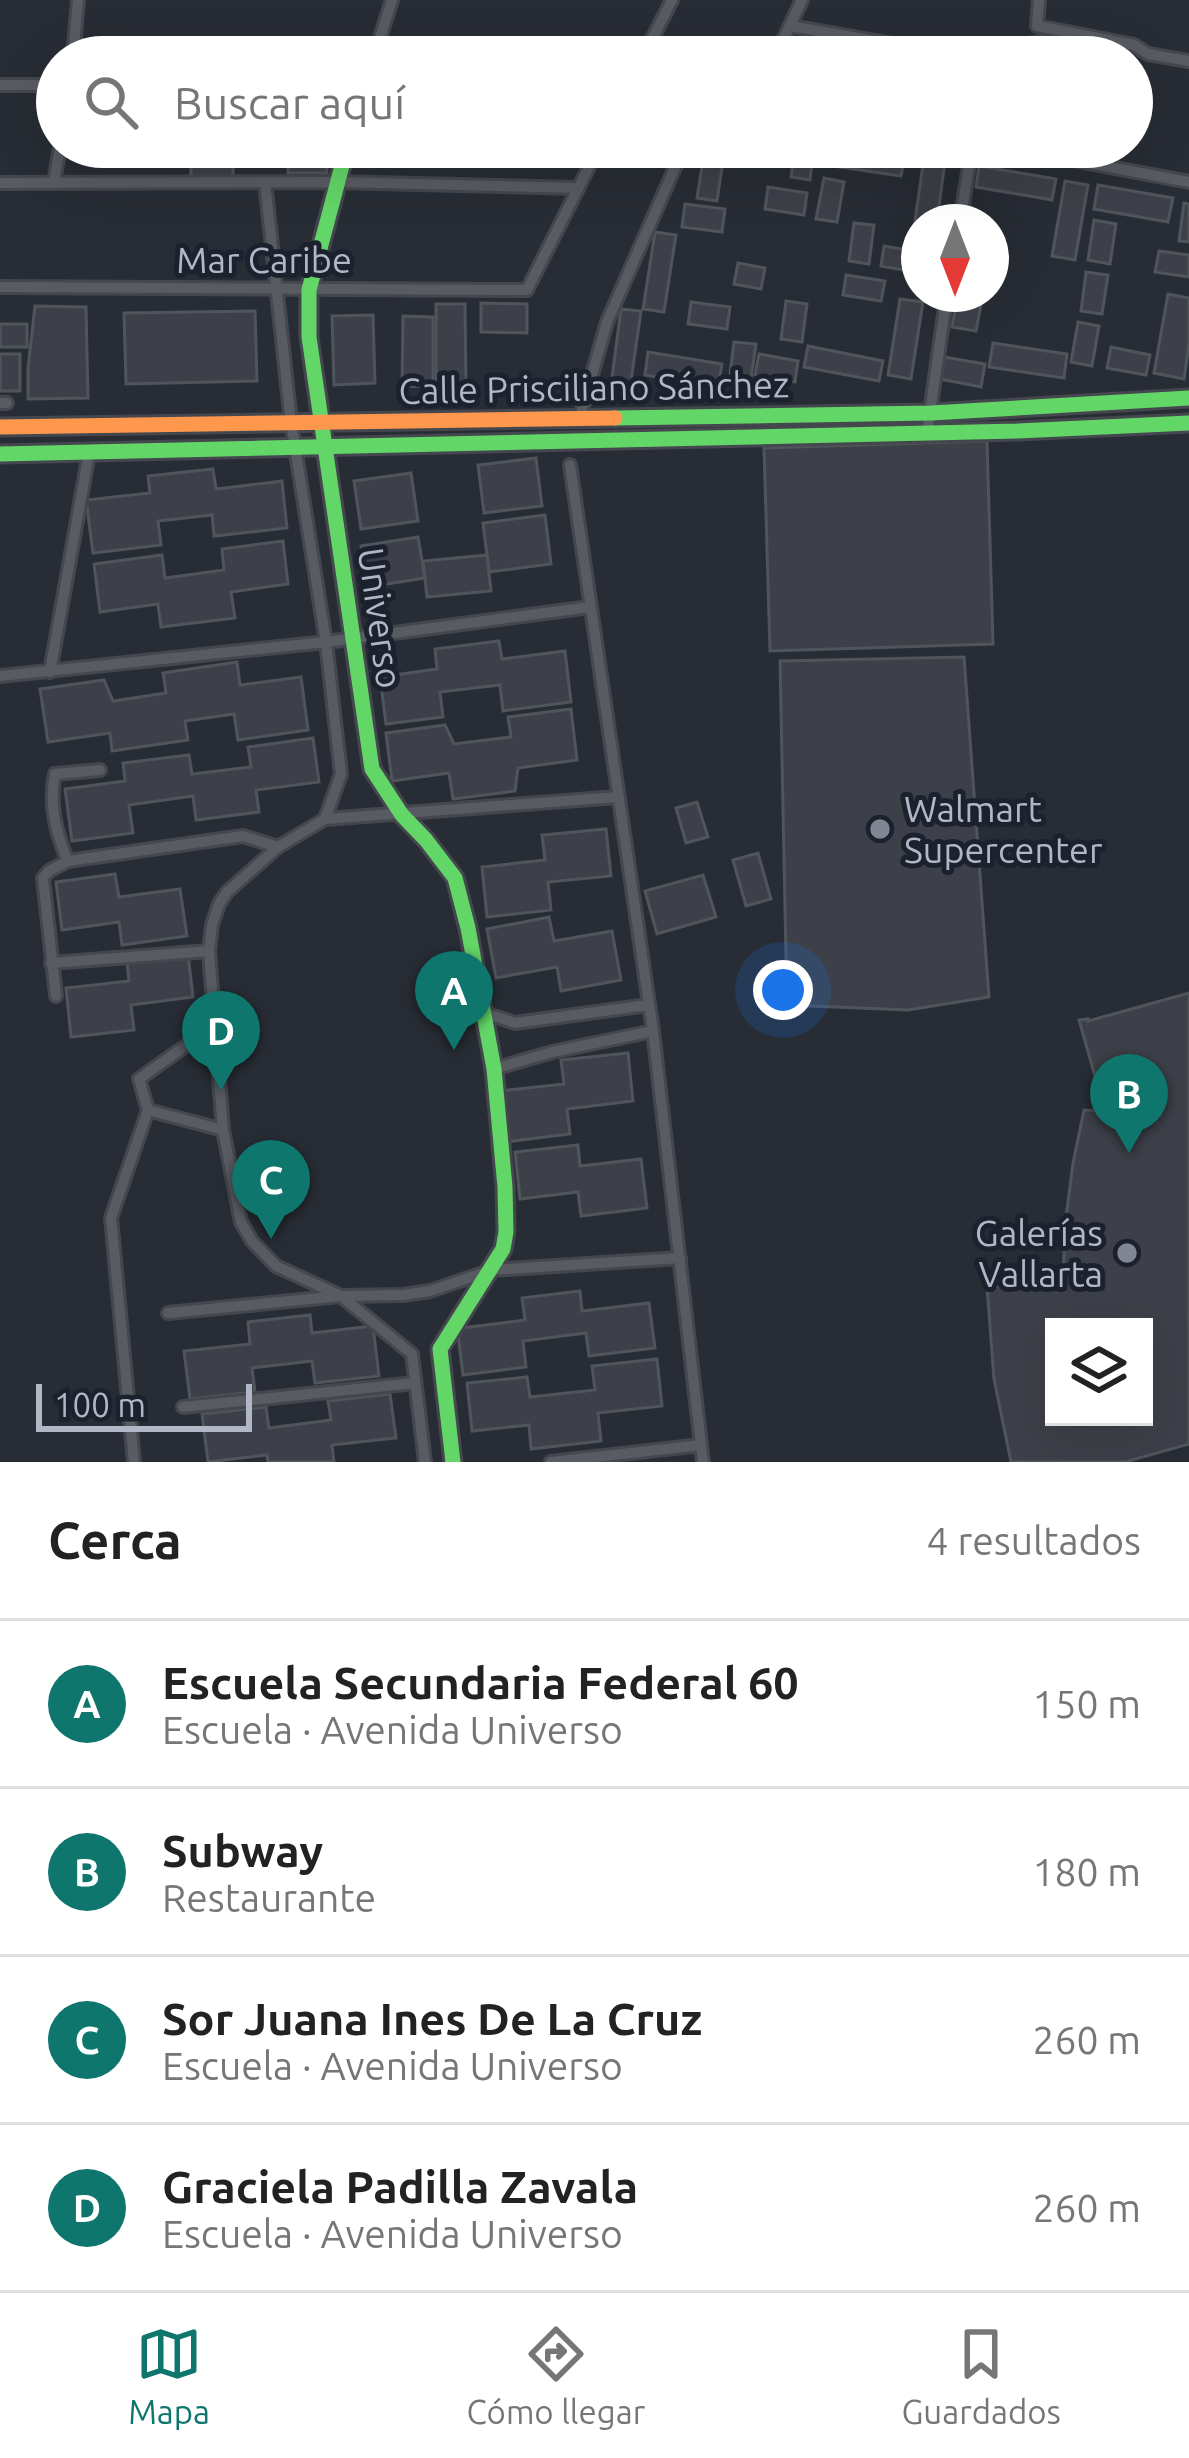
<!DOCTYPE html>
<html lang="es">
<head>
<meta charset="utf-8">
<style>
  :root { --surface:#fff; --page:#f2f2f2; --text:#222; --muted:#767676; --line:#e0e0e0; --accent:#0f766e }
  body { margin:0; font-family:Ubuntu,sans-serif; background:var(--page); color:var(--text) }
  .controls { position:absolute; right:36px; bottom:36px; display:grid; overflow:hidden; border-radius:0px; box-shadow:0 12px 48px #0002 }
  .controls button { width:108px; height:108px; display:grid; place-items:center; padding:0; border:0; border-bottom:3px solid var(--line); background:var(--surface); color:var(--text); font:60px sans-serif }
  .compass { position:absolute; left:901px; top:204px; width:108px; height:108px; border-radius:50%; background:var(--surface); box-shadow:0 12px 48px #0002; rotate:180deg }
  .scale { position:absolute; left:36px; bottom:30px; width:216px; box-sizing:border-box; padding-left:12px; border:6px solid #b2b7c5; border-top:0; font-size:33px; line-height:42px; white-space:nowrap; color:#b2b7c5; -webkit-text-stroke:9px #1c212e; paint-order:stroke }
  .you { position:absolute; left:783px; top:990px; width:42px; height:42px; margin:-30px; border:9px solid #fff; border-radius:50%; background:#1a73e8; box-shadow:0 0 0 18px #1a73e833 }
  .badge { display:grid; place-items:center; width:78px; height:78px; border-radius:50%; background:var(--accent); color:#fff; font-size:39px; font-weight:700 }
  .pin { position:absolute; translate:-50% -99px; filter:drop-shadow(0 3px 6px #0008) }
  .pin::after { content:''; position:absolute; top:63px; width:42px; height:36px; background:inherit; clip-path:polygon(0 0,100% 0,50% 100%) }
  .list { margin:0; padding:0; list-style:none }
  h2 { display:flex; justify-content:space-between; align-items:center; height:156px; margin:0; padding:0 48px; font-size:51px }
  h2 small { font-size:39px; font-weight:400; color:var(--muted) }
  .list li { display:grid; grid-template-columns:78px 1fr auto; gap:36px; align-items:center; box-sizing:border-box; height:168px; padding:0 48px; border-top:3px solid var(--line) }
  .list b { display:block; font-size:45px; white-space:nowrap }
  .list p { margin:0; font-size:39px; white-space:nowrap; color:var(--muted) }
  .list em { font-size:39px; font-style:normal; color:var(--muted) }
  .icon { flex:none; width:66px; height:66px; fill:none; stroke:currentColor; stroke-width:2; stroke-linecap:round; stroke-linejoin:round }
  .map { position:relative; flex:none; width:1189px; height:1462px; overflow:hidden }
  .search { position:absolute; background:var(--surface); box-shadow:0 12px 48px #0002; left:36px; right:36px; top:36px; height:132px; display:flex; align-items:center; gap:30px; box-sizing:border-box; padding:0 42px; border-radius:66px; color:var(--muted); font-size:45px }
  .sheet { height:828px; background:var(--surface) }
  nav { display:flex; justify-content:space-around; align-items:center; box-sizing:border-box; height:168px; border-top:3px solid var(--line); background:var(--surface); font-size:33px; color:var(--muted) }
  nav a { display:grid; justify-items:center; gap:6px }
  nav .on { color:var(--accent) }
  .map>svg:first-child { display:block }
  .building { fill:#3d4048; stroke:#50545b; stroke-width:3; fill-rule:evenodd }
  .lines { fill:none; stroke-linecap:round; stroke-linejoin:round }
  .street-casing { stroke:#44474d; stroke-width:16 }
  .fast-casing { stroke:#44474d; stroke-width:21 }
  .slow-casing { stroke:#44474d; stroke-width:21 }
  .street { stroke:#585b62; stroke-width:10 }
  .fast { stroke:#63d668; stroke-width:15 }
  .slow { stroke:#ff974d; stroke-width:15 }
  .poi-dot { fill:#828692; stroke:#1c212e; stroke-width:4.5 }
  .labels { text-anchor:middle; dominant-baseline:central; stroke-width:10; stroke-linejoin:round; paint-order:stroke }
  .street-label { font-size:36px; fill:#b2b7c5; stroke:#1c212e }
  .poi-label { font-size:36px; fill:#b2b7c5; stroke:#1c212e; text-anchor:start }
</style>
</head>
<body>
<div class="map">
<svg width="1189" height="1462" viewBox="0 0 1189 1462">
  <rect width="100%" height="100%" fill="#282c34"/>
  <g class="building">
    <path d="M173,43h45v14h-44z"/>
    <path d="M224,47h38v10h-37z"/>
    <path d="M274,47h32l1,10h-33z"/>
    <rect x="191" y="147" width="42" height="31"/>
    <path d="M288,147h38l1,26h-39z"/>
    <path d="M705,147h20l-8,54 -20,-3z"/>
    <path d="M738,147h42l-2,10 -40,-8z"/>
    <path d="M795,147h19l-4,33 -19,-3z"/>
    <path d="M829,147h31l45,7 -4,22 -75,-11z"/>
    <path d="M924,158l21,3 -8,61h-18v12h-6z"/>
    <path d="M979,166l77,13 -4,21 -76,-13z"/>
    <path d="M824,178l20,4 -7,40 -21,-3z"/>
    <path d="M1065,181l23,4 -13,75 -23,-4z"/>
    <path d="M1098,185l75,13 -5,24 -74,-13z"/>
    <path d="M768,187l39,6 -3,22 -39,-6z"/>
    <path d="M1184,203l5,1v38l-10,-1z"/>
    <path d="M685,204l40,5 -3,23 -40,-5z"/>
    <path d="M1094,220l22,4 -6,40 -22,-4z"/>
    <path d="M854,223l20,2 -5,39 -20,-3z"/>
    <path d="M655,232l21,3 -12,77 -21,-3z"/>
    <path d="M884,246l35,6v21l-38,-7z"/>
    <path d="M1159,251l30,4v22l-34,-5z"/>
    <path d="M991,257l15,2 -4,21 -11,-2z"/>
    <path d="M738,263l27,5 -4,21 -27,-5z"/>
    <path d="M1086,272l22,3 -6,39 -21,-3z"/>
    <path d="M846,275l39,6 -4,20 -38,-6z"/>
    <path d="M958,294h25l-7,37 -24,-4z"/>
    <path d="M1168,294l21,4v46l-5,35 -30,-6z"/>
    <path d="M900,299l23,3 -12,77 -23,-4z"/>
    <path d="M786,301l21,3 -5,38 -21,-3z"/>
    <path d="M691,302l39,5 -3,22 -39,-5z"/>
    <path d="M481,303l46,1v29l-46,-1z"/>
    <path d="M436,304h29l1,84h-30z"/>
    <path d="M35,306l51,1 2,91 -60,1v-31z"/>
    <path d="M621,309l20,2 -11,77 -19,-3z"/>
    <path d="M255,311l2,70 -131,3 -2,-71z"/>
    <path d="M373,315l2,68 -41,2 -2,-69z"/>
    <path d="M403,316l30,1v70l-31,-1z"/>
    <path d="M1078,322l21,4 -7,40 -21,-4z"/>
    <rect x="0" y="324" width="27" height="23"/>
    <path d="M734,342l22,2 -6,41 -21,-3z"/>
    <path d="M993,343l74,11 -3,24 -75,-11z"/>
    <path d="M808,346l75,15 -4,20 -75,-14z"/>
    <path d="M1111,347l39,8 -4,20 -39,-7z"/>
    <path d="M648,352l74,12 -4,23 -73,-12z"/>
    <rect x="0" y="354" width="20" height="37"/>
    <path d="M759,354l39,7 -3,21 -40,-7z"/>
    <path d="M944,357l41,7 -4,23 -41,-8z"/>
    <path d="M987,441l6,203 -223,7 -6,-203z"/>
    <path d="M536,458l6,48 -58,7 -6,-48z"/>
    <path d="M213,469l3,20 66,-8 5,47 -73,8 -2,-21 -54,6 3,24 -68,8 -7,-53 64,-7 -2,-17z"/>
    <path d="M411,473l7,48 -57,8 -7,-48z"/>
    <path d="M545,515l6,49 -62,8 -6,-49z"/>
    <path d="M418,537l7,41 -57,9 -7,-41z"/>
    <path d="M283,541l5,43 -57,8 4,26 -74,9 -3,-23 -58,8 -6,-48 68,-9 3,23 59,-8 -2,-21z"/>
    <path d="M487,555l4,36 -64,6 -4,-36z"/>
    <path d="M499,641l3,18 63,-8 6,51 -68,9 -3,-26 -60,7 3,25 -57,7 -6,-47 57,-8 -2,-20z"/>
    <path d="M964,657l25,340 -81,13 -121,-5 -7,-344z"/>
    <path d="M237,662l3,23 61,-8 7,53 -70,10 -4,-26 -49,7 3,19 -76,11 -2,-18 -62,9 -8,-53 64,-9 9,21 53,-8 -3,-20z"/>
    <path d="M571,709l6,51 -59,8 -3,23 -62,8 -4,-26 -57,8 -6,-48 59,-8 9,19 57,-7 -3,-20z"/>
    <path d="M313,738l6,44 -63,8 3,22 -63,8 -3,-24 -64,9 4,28 -61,8 -7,-52 60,-8 -2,-18 66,-8 3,19 59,-7 -3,-20z"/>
    <path d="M697,802l11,35 -22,6 -10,-35z"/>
    <path d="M606,829l5,47 -63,6 3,28 -64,7 -5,-50 63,-7 -3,-25z"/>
    <path d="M758,853l13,46 -25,7 -13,-46z"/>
    <path d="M115,874l4,23 61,-8 7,47 -65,9 -3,-23 -57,8 -6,-48z"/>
    <path d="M703,875l13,42 -59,17 -12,-43z"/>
    <path d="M549,917l5,24 58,-10 9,49 -60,11 -4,-24 -61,11 -9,-49z"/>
    <path d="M188,954l5,43 -62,8 3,25 -63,7 -5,-49 63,-7 -2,-19z"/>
    <path d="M1189,993v451l-64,18h-114l-17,-83 -7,-92 76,-6 2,-56 8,-62 11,-53 21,1 -26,-91 9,-1v2zM1054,1327h90v90h-90z"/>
    <path d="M628,1053l5,48 -66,8 3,25 -65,8 -6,-51 65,-7 -3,-24z"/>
    <path d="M578,1145l2,21 61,-7 6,49 -66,8 -3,-24 -58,7 -5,-47z"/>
    <path d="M580,1291l2,20 67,-8 6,45 -66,8 -3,-23 -63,8 3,26 -63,8 -5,-40 4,-7 63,-8 -3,-22z"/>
    <path d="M310,1315l2,18 61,-7 6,50 -64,7 -3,-22 -60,7 3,24 -65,7 -6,-48 66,-7 -2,-22z"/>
    <path d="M657,1359l5,47 -64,7 3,28 -70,8 -2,-24 -57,6 -5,-48 60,-6 3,20 65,-7 -3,-24z"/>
    <path d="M390,1394l6,44 -64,7 2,17h-66l-1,-7 -59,7 -6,-48 64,-7 3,21 62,-8 -3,-19z"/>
  </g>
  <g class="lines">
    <defs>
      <g id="street">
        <path d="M1039,0l-2,26 97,19 14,9 41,7"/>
        <path d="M790,26l176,31"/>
        <path d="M73,57l5,-57"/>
        <path d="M374,57l18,-57"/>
        <path d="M643,57l29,-57"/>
        <path d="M775,57l27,-57"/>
        <path d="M1029,57l4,-14 19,-2 72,16"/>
        <path d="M0,85h57"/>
        <path d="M1003,147l186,35"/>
        <path d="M54,182l6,-35"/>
        <path d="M265,182l26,240 35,220 15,132 -16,45"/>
        <path d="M0,183l337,-1 241,6"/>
        <path d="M960,222l12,-75"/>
        <path d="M0,287l527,3 72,-143"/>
        <path d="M0,403h7"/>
        <path d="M580,417l27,-95 77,-175"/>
        <path d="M927,433l20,-139"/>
        <path d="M570,465l83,566 50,431"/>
        <path d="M50,672l39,-219"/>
        <path d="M0,676l326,-34 264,-35"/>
        <path d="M68,861c-12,-27 -19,-58 -13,-87l45,-4"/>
        <path d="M51,963l158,-12"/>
        <path d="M56,996l-13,-118 6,-7 19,-10 175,-25 35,11"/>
        <path d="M485,1013l30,10 133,-18"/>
        <path d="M494,1069l58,-17 101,-21"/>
        <path d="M148,1110l-9,-31 76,-54"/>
        <path d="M168,1313l173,-17 62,-1 27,-4 62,-21 188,-12"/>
        <path d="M183,1407l232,-24"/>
        <path d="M134,1462l-23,-244 37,-108 75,20"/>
        <path d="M425,1462l-13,-108 -71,-58 -65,-30 -24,-25 -11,-19 -18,-92 -14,-179 3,-26 7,-21 8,-12 51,-45 47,-28 293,-22"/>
        <path d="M551,1462l150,-17"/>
      </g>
      <g id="fast">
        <path d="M347,147l-38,143v47l63,432 30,46 24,25 29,38 13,50 26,141 11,118 1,45 -3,17 -63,100 13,113"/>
        <path d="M615,418l316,-5 258,-15"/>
        <path d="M0,454l1018,-23 171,-8"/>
      </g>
      <path id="slow" d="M0,427l615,-9"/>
    </defs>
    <use href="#street" class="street-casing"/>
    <use href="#fast" class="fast-casing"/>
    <use href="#slow" class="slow-casing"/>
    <use href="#street" class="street"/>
    <use href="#fast" class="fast"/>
    <use href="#slow" class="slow"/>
  </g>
  <g class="poi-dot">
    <circle cx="880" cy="829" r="12"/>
    <circle cx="1127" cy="1253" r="12"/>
  </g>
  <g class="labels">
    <g class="street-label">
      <text x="264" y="259">Mar Caribe</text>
      <text transform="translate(594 387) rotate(-1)">Calle Prisciliano Sánchez</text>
      <text transform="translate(381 618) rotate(82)">Universo</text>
    </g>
    <g class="poi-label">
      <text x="904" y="808">Walmart<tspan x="904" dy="41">Supercenter</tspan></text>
      <text x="1103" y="1232" text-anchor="end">Galerías<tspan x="1103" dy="41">Vallarta</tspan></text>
    </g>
  </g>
</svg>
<div class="controls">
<button><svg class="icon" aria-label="layers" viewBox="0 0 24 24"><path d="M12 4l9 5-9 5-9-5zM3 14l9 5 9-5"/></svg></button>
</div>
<svg class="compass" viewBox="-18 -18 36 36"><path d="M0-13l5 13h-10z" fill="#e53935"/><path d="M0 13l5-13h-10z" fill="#767676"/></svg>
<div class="scale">100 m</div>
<div class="you"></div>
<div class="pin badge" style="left:454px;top:1050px">A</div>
<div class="pin badge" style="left:1129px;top:1153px">B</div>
<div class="pin badge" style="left:271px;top:1239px">C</div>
<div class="pin badge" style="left:221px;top:1090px">D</div>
<div class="search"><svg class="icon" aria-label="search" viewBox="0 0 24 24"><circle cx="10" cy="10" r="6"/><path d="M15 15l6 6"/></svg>Buscar aquí</div>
</div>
<section class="sheet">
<h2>Cerca<small>4 resultados</small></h2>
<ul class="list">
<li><span class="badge">A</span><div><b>Escuela Secundaria Federal 60</b><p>Escuela · Avenida Universo</p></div><em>150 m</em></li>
<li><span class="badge">B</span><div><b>Subway</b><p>Restaurante</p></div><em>180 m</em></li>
<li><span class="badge">C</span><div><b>Sor Juana Ines De La Cruz</b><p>Escuela · Avenida Universo</p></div><em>260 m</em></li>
<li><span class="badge">D</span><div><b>Graciela Padilla Zavala</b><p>Escuela · Avenida Universo</p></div><em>260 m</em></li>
</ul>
</section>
<nav>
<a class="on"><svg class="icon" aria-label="map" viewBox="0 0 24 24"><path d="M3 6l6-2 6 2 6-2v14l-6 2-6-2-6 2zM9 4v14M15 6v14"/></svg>Mapa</a>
<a><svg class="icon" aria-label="directions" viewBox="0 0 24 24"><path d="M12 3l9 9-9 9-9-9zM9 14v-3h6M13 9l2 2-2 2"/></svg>Cómo llegar</a>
<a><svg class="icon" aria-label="saved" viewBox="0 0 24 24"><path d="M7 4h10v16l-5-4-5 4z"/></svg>Guardados</a>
</nav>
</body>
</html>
